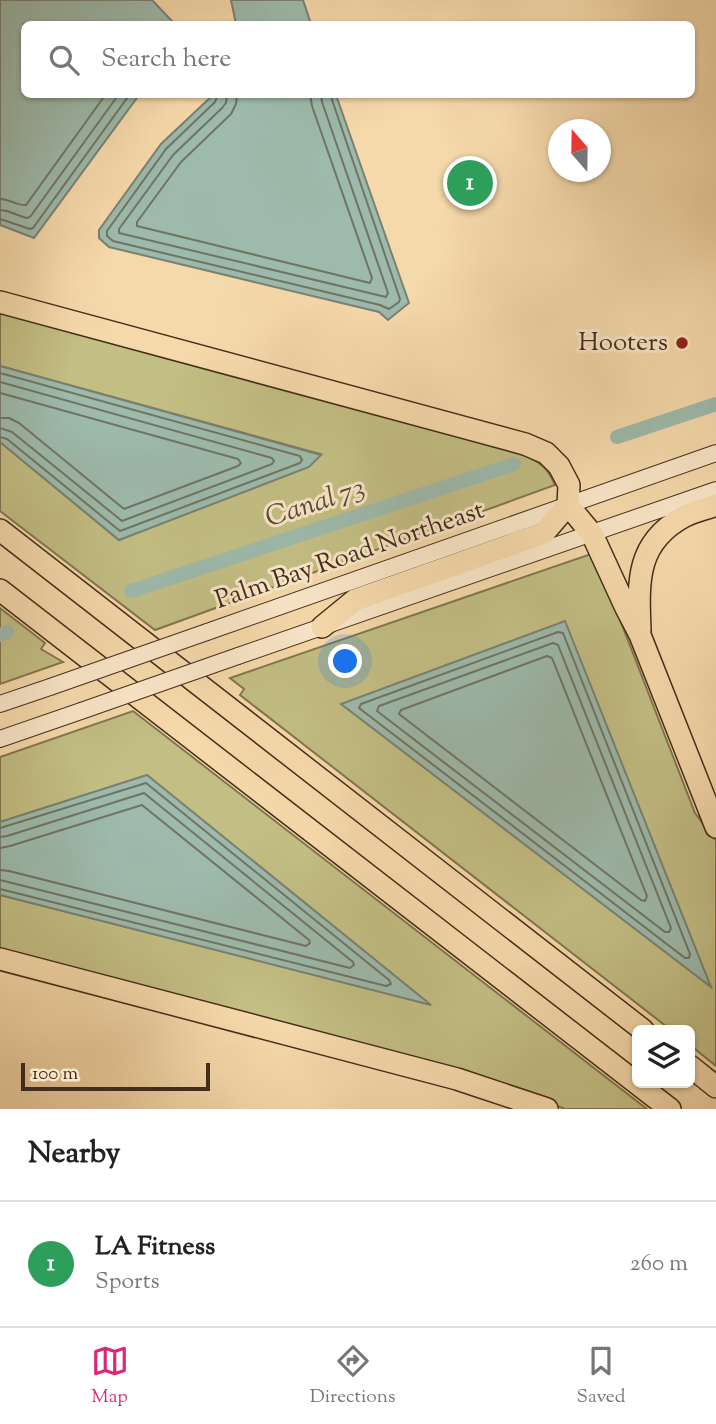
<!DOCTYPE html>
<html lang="en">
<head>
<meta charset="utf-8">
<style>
  :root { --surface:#fff; --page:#f2f2f2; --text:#222; --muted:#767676; --line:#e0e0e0; --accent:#db2777 }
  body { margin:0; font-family:"Sorts Mill Goudy",serif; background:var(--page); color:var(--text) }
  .controls { position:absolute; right:21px; bottom:21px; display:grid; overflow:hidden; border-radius:10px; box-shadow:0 2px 5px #0004 }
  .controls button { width:63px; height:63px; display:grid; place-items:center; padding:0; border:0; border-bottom:2px solid var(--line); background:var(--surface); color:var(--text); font:35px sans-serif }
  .compass { position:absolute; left:548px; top:119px; width:63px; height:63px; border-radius:50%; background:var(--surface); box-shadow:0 2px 5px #0004; rotate:340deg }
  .scale { position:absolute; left:21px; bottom:18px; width:189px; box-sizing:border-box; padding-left:7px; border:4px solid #442d1a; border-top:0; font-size:19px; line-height:24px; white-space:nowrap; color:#442d1a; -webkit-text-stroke:5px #f9e6c8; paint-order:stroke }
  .you { position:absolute; left:346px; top:662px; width:24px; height:24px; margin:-18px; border:5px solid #fff; border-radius:50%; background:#1a73e8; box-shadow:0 0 0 10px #1a73e833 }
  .badge { display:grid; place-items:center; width:46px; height:46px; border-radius:50%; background:var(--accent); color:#fff; font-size:23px; font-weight:700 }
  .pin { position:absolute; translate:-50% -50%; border:4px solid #fff; box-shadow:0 2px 7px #0006 }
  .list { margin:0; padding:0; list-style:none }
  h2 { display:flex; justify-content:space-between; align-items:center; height:91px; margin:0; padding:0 28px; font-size:30px }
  h2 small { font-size:23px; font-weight:400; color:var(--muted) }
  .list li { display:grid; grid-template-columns:46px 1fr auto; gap:21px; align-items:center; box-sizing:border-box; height:126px; padding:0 28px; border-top:2px solid var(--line) }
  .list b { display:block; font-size:26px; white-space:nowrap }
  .list p { margin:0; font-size:23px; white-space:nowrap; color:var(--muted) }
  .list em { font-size:23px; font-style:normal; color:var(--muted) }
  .icon { flex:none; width:38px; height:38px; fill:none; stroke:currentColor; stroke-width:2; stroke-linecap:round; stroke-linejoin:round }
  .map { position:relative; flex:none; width:716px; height:1109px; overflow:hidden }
  .search { position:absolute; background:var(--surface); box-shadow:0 2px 5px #0004; left:21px; right:21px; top:21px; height:77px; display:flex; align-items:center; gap:18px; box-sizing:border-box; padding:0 24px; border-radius:10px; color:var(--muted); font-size:26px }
  .sheet { height:217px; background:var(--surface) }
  nav { display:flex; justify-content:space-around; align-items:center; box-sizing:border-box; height:98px; border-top:2px solid var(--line); background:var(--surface); font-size:19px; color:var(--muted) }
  nav a { display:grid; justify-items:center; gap:4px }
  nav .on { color:var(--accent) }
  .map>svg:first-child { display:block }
  .green { fill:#c2be84; stroke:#83764f; stroke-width:2 }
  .water { fill:#9dbaac; stroke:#798272; stroke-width:2 }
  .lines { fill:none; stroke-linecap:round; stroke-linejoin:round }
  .shore { stroke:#707463; stroke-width:2 }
  .canal { stroke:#9dbaac; stroke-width:14 }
  .secondary-casing { stroke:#442d1a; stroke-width:18 }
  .highway-casing { stroke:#442d1a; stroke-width:24 }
  .secondary { stroke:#f9e6c8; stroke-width:16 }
  .highway { stroke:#f6d9ab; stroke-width:21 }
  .secondary-bridge-casing { stroke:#442d1a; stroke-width:18; stroke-linecap:butt }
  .secondary-bridge { stroke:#f9e6c8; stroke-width:16 }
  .poi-dot { fill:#8f2418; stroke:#f9e6c8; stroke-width:2.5 }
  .labels { text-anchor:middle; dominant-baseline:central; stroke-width:6; stroke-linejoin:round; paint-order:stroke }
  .poi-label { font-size:26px; fill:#442d1a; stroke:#f9e6c8; text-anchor:end }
  .street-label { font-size:26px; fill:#442d1a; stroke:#f9e6c8 }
  .water-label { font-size:28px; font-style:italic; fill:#564937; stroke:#f9e6c8 }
</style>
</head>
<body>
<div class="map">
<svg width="716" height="1109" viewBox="0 0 716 1109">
  <rect width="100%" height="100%" fill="#f6d9ab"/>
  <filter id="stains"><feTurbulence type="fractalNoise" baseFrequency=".00286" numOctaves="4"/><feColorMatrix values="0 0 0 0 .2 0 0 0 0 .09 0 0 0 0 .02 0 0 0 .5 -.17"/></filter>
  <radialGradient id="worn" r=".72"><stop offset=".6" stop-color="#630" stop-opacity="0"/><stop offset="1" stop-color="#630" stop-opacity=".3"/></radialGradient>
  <g class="green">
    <path d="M0,307l526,149c17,8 21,12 29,29l-400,145 -155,-119v-69l119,98 201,-86 -320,-88z"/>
    <path d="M594,553l101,260 21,28v225l-26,-21v-15h-19l-431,-335 4,-6 -14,-11z"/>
    <path d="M0,608l45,35 -4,6 22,13 -63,22z"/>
    <path d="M133,711l514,398h-82l-41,-16 -524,-144v-54l429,109 -282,-229 -147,47v-65z"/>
  </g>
  <g class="water">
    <path d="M0,0h152l20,21 1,3h-149v70l115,1 -105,143 -34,-13z"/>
    <path d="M231,0h72l8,24h-75z"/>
    <path d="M214,94l122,1 73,208 -21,17 -9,-8 -270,-65 -10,-9v-8l62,-86z"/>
    <path d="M0,366l321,89 -12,12 -190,73 -119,-98z"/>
    <path d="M565,621l146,366 -370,-283z"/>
    <path d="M147,775l284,230 -431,-110v-73z"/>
  </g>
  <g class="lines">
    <g class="shore">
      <path d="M218,94l-3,8 -49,47 -59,82v5l6,5 267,64 9,4 10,-7 1,-3 -70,-205"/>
      <path d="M227,94l-1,9 -4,5 -49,47 -54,74v4l267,64 2,-4 -66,-191 -1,-8"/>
      <path d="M237,94l-1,10 -5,10 -50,48 -44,60v4l233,57 2,-5 -60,-172 -2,-12"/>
      <path d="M0,199c9,0 18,7 26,6l80,-111"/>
      <path d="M0,210l7,1 19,7 4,-1 89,-123"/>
      <path d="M0,219l30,10 3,-1 97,-134"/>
      <path d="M0,373l300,83 2,4 -2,3 -180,68 -113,-92 -7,-2"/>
      <path d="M0,382l272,76 2,3 -2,3 -150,57 -110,-89 -12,-4"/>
      <path d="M0,393l238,66 3,4 -3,3 -114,43 -105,-86 -10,-5h-9"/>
      <path d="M558,632l5,1 127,321 -1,4h-4l-326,-250 2,-4z"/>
      <path d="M553,643l5,2 113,283 -2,4h-4l-288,-221 2,-5z"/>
      <path d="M547,656l5,2 95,238 -2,5 -4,-1 -242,-186 2,-4z"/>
      <path d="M0,828l146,-45 243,197 2,4 -5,2 -386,-97"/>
      <path d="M0,837l7,-1 137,-43 209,169 1,3 -4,3 -350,-88"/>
      <path d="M0,848l10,-2 132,-41 167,135 1,3 -4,3 -297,-75 -9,-1"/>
    </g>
    <g class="canal">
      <path d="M617,437l99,-33"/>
      <path d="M131,591l383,-127"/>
      <path d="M0,635l7,-3"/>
    </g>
    <defs>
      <g id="secondary">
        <path d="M207,632l509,-179"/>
        <path d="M238,656l478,-166"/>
        <path d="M0,704l50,-17"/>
        <path d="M0,739l81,-28"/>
      </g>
      <g id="highway">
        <path d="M0,302l525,142 21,9 13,13 10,19 -1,20 -24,28 -189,67 -33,27"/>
        <path d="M568,505l24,29 34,74 14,27 76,192"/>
        <path d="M0,530l643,500"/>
        <path d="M0,590l670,519"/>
        <path d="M640,630c-2,-49 -4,-88 45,-114 10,-5 21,-7 31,-11"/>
        <path d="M0,959l457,120 90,30"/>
        <path d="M690,1066l26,21"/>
      </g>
    </defs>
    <use href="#secondary" class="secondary-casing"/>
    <use href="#highway" class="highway-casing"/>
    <use href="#secondary" class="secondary"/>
    <use href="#highway" class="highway"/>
    <defs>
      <g id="secondary-bridge">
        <path d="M50,687l157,-55"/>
        <path d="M81,711l157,-55"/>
      </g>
    </defs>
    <use href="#secondary-bridge" class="secondary-bridge-casing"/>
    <use href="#secondary-bridge" class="secondary-bridge"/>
  </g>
  <circle class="poi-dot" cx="682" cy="343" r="7"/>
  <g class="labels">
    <g class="poi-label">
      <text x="668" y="343">Hooters</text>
    </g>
    <g class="street-label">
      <text transform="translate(350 556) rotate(-19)">Palm Bay Road Northeast</text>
    </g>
    <g class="water-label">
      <text transform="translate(315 504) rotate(-18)">Canal 73</text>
    </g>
  </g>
  <rect width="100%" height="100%" filter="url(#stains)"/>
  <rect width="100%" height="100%" fill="url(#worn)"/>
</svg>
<div class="controls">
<button><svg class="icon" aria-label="layers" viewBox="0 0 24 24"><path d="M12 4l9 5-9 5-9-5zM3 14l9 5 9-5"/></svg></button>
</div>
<svg class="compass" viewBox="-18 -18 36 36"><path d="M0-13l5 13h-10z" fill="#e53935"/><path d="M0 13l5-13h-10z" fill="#767676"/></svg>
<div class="scale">100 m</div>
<div class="you"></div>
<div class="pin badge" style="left:470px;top:183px;background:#2e9e5b">1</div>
<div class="search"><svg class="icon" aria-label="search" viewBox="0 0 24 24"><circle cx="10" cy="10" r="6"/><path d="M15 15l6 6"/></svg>Search here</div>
</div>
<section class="sheet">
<h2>Nearby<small></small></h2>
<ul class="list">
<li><span class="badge" style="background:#2e9e5b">1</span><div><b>LA Fitness</b><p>Sports</p></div><em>260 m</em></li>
</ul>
</section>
<nav>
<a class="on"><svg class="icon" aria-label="map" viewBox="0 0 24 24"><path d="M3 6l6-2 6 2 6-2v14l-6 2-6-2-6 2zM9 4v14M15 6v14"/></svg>Map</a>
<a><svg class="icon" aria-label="directions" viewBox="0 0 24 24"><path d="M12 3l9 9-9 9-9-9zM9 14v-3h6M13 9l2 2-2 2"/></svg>Directions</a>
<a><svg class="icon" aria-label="saved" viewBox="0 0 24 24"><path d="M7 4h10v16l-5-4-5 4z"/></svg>Saved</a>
</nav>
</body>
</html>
